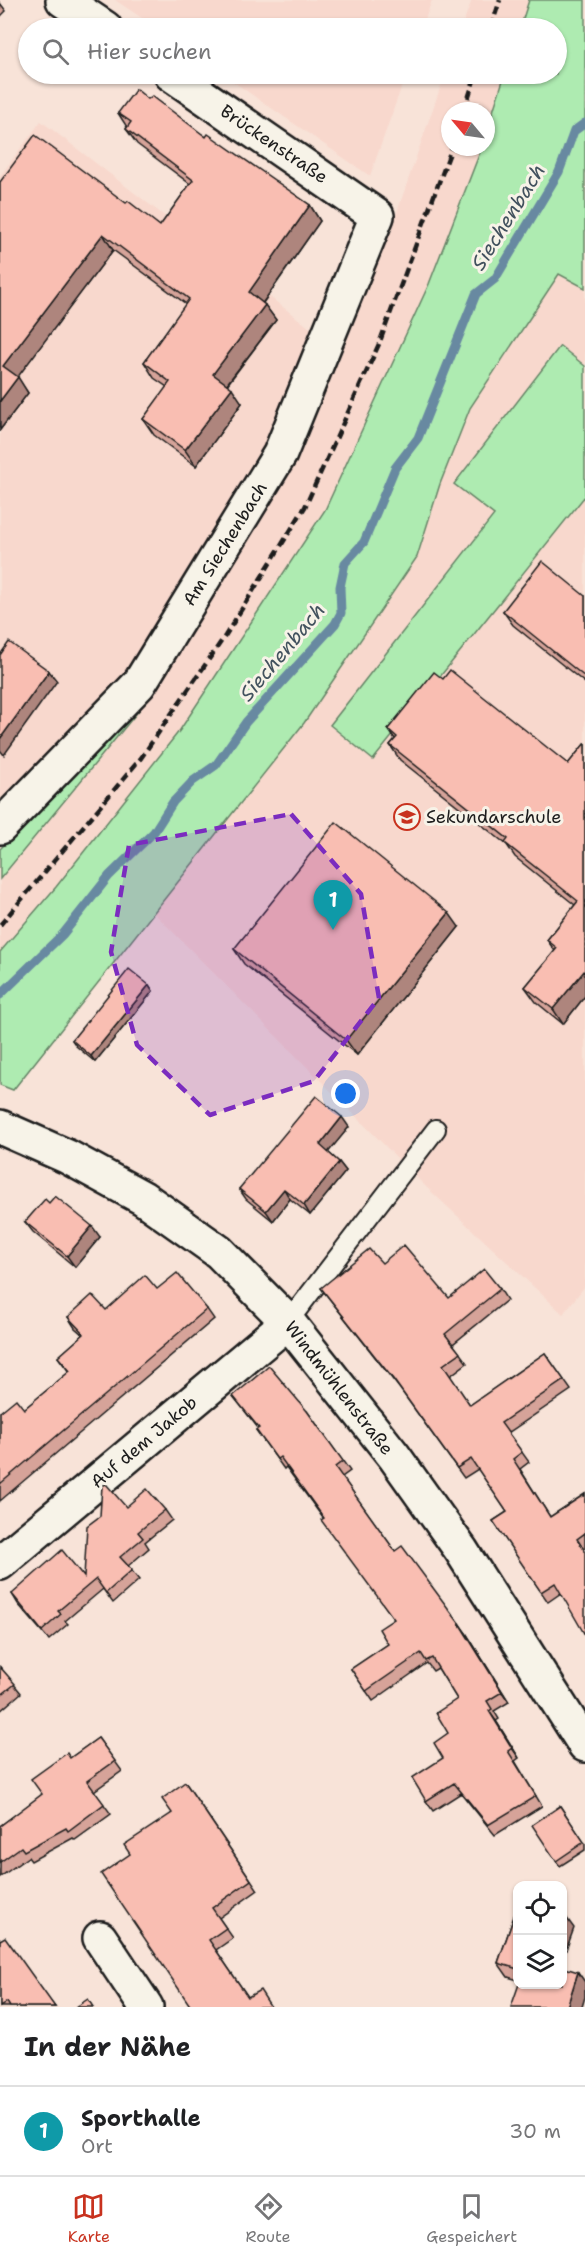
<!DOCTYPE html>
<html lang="de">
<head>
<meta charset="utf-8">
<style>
  :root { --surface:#fff; --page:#f6f6f6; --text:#202124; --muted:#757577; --line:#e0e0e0; --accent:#c8321e }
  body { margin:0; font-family:"Shantell Sans",sans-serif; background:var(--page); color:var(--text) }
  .controls { position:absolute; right:18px; bottom:18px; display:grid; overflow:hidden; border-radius:12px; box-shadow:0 2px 4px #0004 }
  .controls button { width:54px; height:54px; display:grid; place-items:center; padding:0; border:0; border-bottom:2px solid var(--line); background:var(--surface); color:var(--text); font:30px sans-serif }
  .compass { position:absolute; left:441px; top:102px; width:54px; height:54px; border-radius:50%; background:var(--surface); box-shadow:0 2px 4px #0004; rotate:299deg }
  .you { position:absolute; left:346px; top:1094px; width:21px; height:21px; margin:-15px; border:4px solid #fff; border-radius:50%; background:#1a73e8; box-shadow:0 0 0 9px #1a73e833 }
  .badge { display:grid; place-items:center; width:39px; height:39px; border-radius:50%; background:var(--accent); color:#fff; font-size:20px; font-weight:700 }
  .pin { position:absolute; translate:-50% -50px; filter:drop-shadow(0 2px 3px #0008) }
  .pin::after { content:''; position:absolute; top:32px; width:21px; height:18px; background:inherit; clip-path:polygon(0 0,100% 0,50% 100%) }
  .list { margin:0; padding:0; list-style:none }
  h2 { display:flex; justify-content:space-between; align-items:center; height:78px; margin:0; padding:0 24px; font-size:26px }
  h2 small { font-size:20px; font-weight:400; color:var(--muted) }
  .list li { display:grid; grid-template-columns:39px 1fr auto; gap:18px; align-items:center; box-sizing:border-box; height:90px; padding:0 24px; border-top:2px solid var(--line) }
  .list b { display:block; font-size:22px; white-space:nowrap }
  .list p { margin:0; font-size:20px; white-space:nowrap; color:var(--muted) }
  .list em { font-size:20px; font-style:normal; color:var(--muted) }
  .icon { flex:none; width:33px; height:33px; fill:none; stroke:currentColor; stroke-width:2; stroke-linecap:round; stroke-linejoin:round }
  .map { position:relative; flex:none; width:585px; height:2007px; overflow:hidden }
  .search { position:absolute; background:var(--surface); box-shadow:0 2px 4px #0004; left:18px; right:18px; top:18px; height:66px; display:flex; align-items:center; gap:15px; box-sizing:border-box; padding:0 21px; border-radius:33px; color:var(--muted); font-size:22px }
  .sheet { height:168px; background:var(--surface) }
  nav { display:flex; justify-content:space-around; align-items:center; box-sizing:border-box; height:84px; border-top:2px solid var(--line); background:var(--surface); font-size:16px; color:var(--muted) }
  nav a { display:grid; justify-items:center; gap:3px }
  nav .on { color:var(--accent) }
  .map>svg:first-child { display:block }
  .built { fill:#f8d8cd }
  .green { fill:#aeebb1; stroke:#658466; stroke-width:1.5 }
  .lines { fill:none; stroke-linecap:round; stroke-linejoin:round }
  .stream { stroke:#6889a1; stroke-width:9 }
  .service-casing { stroke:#1c1c1c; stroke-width:22 }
  .minor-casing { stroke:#1c1c1c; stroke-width:38 }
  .service { stroke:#f7f3e8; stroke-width:18 }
  .minor { stroke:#f7f3e8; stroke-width:33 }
  .rail { stroke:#1c1c1c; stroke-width:4.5; stroke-dasharray:9 4.5; stroke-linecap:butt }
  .wall { fill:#d6a399; stroke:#1c1c1c; stroke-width:1.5 }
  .shaded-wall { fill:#ae857d; stroke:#1c1c1c; stroke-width:1.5 }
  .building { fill:#f9beb2; stroke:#1c1c1c; stroke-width:1.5 }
  .marked { fill:#7b2cbf; fill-opacity:0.2; stroke:#7b2cbf; stroke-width:4.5; stroke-dasharray:12 8; stroke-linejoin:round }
  .labels { text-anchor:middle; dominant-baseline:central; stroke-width:6; stroke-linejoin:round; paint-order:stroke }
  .street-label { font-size:18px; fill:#1c1c1c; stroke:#f7f3e8 }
  .poi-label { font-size:18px; fill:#1c1c1c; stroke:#f7f3e8; text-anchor:start }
  .water-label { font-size:20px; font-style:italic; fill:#42525e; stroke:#f7f3e8 }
</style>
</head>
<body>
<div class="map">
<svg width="585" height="2007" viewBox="0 0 585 2007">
  <rect width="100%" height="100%" fill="#f8e3d8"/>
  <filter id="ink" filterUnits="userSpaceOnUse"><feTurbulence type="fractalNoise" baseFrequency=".0167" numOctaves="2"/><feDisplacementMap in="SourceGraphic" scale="12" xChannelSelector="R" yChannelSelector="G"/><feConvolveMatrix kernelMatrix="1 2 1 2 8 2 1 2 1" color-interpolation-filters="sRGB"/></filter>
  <g filter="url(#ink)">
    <g class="built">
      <path d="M115,0h317l-10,28h-265z"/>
      <path d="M472,0h57l-9,28h-59z"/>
      <path d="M222,74h184l-36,102z"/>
      <path d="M445,74h60l-19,59v-22h-36v36h32l-53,137 -104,226 -145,220 -124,157 -56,65v-73l140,-170 151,-248 105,-246z"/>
      <path d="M41,121l277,213 -47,116 -145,228 -126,136v-638z"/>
      <path d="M585,224v1062l-22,28 -140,-130 -270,-272 151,-189 113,-166 23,-73 30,-76 89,-134z"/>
    </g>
    <g class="green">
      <path d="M529,0h56v288l-26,-14 -89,134 -30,76 -23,73 -113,166 -291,367 -13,-5v-133l56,-65 124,-157 145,-220 104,-226 53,-137h4v-14l19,-59h51v-46h-36z"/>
      <path d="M560,346l25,20v130l-212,264 -43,-35 164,-210 -40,-31z"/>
      <path d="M223,572l-83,137 -140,170v-30l24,-24z"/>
    </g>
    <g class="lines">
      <path class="stream" d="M0,995l63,-61 46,-58 45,-44 19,-30 20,-21 23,-16 30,-43 89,-98 6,-11 -1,-26 5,-24 19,-21 31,-74 23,-30 58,-144 19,-15 64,-107 15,-41 11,-8"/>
      <defs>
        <path id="service" d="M288,1322l148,-193"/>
        <g id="minor">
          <path d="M63,0l42,28"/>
          <path d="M0,827l139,-143 141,-230 97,-238 -206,-142"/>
          <path d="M0,1127l68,30 75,41 76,54 69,70 106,134 67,94 124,195"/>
          <path d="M0,1563l288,-241"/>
          <path d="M100,1938l46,69"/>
        </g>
      </defs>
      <use href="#service" class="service-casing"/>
      <use href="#minor" class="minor-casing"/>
      <use href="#service" class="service"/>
      <use href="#minor" class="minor"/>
      <g class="rail">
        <path d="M491,28l9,-28"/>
        <path d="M464,111l12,-37"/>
        <path d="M0,925l141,-167 84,-122 80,-129 74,-163 73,-197"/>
      </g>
    </g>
    <g class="wall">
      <path d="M0,3l6,8 -6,6z"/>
      <path d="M148,99l162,106 10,16 -57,82 13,17 -49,65 15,18 -46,63 -42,-31 -11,-16 24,-32 -13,-9 -10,-16 42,-58 -73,-54 -96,127 11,16 -28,37v-248l126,21 34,23 30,-42 -53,-40 -11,-15 1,-2 -9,-14z"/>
      <path d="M585,596v87l-72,-58 -10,-14z"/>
      <path d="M443,679l125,85 17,-21v253l-22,28 -27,-22 -11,-15 30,-36 -8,-11 28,-35 -60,-48 -8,-12 -107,-85 -10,-15 5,-6 -7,-10z"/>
      <path d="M459,927l-102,128 -113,-91 -10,-15z"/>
      <path d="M149,985l4,6 -58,71 -19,-16 -4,-6z"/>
      <path d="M349,1127l-21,25 11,10 7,9 -36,44 -20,-16 -17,22 -27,-22 -7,-10z"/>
      <path d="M25,1222l75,15 -25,30 -42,-35z"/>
      <path d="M382,1263l67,35 51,-9 7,11 -54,44 14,19 -17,13 20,29 75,-52 26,37 -63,43 21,29 -9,7 30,48 35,-23v54l-24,45 -13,9 -55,-81 14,-9 -29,-43 -14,9 -64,-89 -79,-101z"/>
      <path d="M157,1289l50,20 7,10 -214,182v-89l24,-3 45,-37 -11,-15 25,-22 -8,-7 -7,-11 38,-7z"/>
      <path d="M233,1396l74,15 43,60 -8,6 53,74 71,82 43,69 -15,9 5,8 -3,2 23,37 -4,3 27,45 -47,29 -34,-42 -28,18 -7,-10 17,-43 14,-59 -19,-31 -5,3 -6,-8 -54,38 -22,-32 37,-25 6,-25 -71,-101 -37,-51 -2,2 -28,-39 2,-2z"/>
      <path d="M126,1507l39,3 7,10 -27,22 4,6 -21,18 11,14 -26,23 -10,-14 -38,32 3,3 -19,16 -31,-36 -6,-10 72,-17z"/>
      <path d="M0,1667l21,26 -21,18z"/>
      <path d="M98,1738l24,33 -28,20 17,23 -36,26 -2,-2 -42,23 -3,-4 -28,20v-51l42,-31 28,-37z"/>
      <path d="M185,1782l73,108 -39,28 14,20 -17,12 32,47 23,10h-80l-61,-153 42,-41z"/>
      <path d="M560,1806l25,38v6l-25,16 -4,-5z"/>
      <path d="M518,1905v75l-10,-3 -10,-14z"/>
      <path d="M0,1940l55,67h-55z"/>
    </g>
    <g class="shaded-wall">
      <path d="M310,205l10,16 -61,87 -10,-16z"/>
      <path d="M103,234l10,16 -99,132 -11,-16z"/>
      <path d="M265,305l11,15 -53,69 -10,-15z"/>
      <path d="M18,377l10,16 -28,37v-29z"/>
      <path d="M232,388l10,15 -46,63 -11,-16z"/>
      <path d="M49,671l8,10 -53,74 -4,-5v-11z"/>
      <path d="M449,913l10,14 -102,128 -11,-15z"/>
      <path d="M585,970v26l-22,28 -10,-15z"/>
      <path d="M149,985l4,6 -58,71 -4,-6z"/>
      <path d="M342,1117l7,10 -23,28 -6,-10z"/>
      <path d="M339,1162l7,9 -36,44 -6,-10z"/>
      <path d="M284,1189l6,10 -17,22 -7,-10z"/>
      <path d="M92,1226l8,11 -25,30 -8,-11z"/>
      <path d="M459,1623l7,10 43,69 -7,-10z"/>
      <path d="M489,1711l7,10 23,37 -7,-10z"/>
      <path d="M563,1913l11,15 -12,33v-45z"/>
      <path d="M578,1972l7,10v15l-3,10h-15z"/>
    </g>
    <g class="building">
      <path d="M136,89l12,10 4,-3 54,41 2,-3 102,71 -61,87 16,13 -52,69 19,14 -47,62 -42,-31 27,-37 -26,-20 45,-63 -86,-65 -100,132 15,11 -18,24v-219l35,-47 91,68 2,-2 32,25 33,-46 -67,-51 5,-7 -13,-9z"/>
      <path d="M542,561l43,35v81l-82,-66z"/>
      <path d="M9,642l40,29 -49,68v-84z"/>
      <path d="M450,670l118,94 17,-21v227l-32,39 -28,-22 32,-39 -10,-8 31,-39 -73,-58 3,-4 -118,-94 7,-8 -9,-8 46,-57 9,7z"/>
      <path d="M336,822l113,91 -103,127 -112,-91z"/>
      <path d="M129,969l20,16 -58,71 -19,-16z"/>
      <path d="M316,1096l26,21 -22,28 19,17 -35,43 -20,-16 -18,22 -27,-22z"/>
      <path d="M55,1196l37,30 -25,30 -42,-34 20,-23 4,4z"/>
      <path d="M404,1245l45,53 35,-29 16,20 -55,45 15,19 -17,12 27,40 75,-52 19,27 -63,43 21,29 -9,7 37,58 35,-23v39l-8,6 8,12v84l-30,-52 -14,9 -48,-71 14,-9 -36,-53 -14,9 -64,-89 -72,-91 48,-39 13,14z"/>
      <path d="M177,1273l30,36 -207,175v-72l16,-13 8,10 46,-38 -12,-14 26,-23 -16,-17 24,-22 14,15 39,-35 12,14z"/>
      <path d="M269,1366l38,45 36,50 -8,6 60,84 7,-5 57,77 43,69 -15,9 5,8 -3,2 23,37 -4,3 28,45 -48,29 -34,-42 -28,18 -14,-23 31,-20 -9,-15 14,-10 -12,-20 21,-14 -25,-41 -6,3 -5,-8 -55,38 -15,-22 37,-25 -9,-15 15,-10 -73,-99 3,-2 -44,-61 -3,2 -21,-29 3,-2 -26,-32z"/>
      <path d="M106,1484l20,23 21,-18 18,21 -27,22 5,6 -23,19 12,13 -26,23 -10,-14 -38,32 3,3 -19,17 -30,-37 50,-44 22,27 3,-51 13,-10 2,-30z"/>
      <path d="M0,1667l15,17 -15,12z"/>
      <path d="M98,1738l17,23 -28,20 17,23 -36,27 -2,-3 -42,23 -3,-4 -21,15v-36l42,-32 -11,-15 36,-26 3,5z"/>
      <path d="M185,1782l66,98 -39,28 14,20 -17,12 39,57 12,-7 11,17h-80l-90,-133 29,-20 -6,-9 48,-32 -10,-14z"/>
      <path d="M560,1806l24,36 -28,19 -24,-36z"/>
      <path d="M518,1905v64l-20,-6z"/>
      <path d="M5,1937l50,70h-45l-3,-5 -7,5v-67z"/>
      <path d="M562,1967l16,5 -11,35h-56l8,-23h43z"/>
      <path d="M88,1999l5,8h-17z"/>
    </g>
  </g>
  <path class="marked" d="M291,814l70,80 18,104 -65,83 -104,34 -73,-70 -26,-93 18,-107z"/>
  <defs>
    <symbol id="school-ring" viewBox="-11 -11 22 22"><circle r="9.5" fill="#f7f3e8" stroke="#c8321e" stroke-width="1.5"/><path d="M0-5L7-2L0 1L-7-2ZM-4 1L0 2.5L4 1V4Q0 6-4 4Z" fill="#c8321e"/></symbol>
  </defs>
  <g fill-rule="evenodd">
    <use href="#school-ring" x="392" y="802" width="30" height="30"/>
  </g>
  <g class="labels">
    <g class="street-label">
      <text transform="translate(274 144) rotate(34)">Brückenstraße</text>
      <text transform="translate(225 544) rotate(-58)">Am Siechenbach</text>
      <text transform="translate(339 1388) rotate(52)">Windmühlenstraße</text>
      <text transform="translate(144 1442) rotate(-40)">Auf dem Jakob</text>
    </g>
    <g class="poi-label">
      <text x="426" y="817">Sekundarschule</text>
    </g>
    <g class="water-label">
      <text transform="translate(508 217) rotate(-58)">Siechenbach</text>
      <text transform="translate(282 652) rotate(-50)">Siechenbach</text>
    </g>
  </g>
</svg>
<div class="controls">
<button><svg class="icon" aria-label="locate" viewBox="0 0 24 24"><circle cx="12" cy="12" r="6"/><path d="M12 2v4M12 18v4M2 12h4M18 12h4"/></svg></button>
<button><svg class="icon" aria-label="layers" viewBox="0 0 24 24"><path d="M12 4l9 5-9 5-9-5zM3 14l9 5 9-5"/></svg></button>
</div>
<svg class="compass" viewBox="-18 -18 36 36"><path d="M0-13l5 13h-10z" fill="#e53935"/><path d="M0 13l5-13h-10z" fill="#757577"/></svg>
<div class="you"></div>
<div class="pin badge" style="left:333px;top:930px;background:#0f9aa8">1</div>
<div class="search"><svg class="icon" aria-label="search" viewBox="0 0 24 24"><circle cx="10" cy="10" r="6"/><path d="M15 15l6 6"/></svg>Hier suchen</div>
</div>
<section class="sheet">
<h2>In der Nähe<small></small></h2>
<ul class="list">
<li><span class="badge" style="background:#0f9aa8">1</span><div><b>Sporthalle</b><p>Ort</p></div><em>30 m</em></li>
</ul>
</section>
<nav>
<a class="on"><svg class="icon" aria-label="map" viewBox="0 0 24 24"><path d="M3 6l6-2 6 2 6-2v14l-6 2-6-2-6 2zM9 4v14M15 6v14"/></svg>Karte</a>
<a><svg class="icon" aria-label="directions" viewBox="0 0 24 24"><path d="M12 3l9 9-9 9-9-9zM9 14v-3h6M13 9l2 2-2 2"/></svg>Route</a>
<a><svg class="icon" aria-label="saved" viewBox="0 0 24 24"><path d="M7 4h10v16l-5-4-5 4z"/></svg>Gespeichert</a>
</nav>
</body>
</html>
